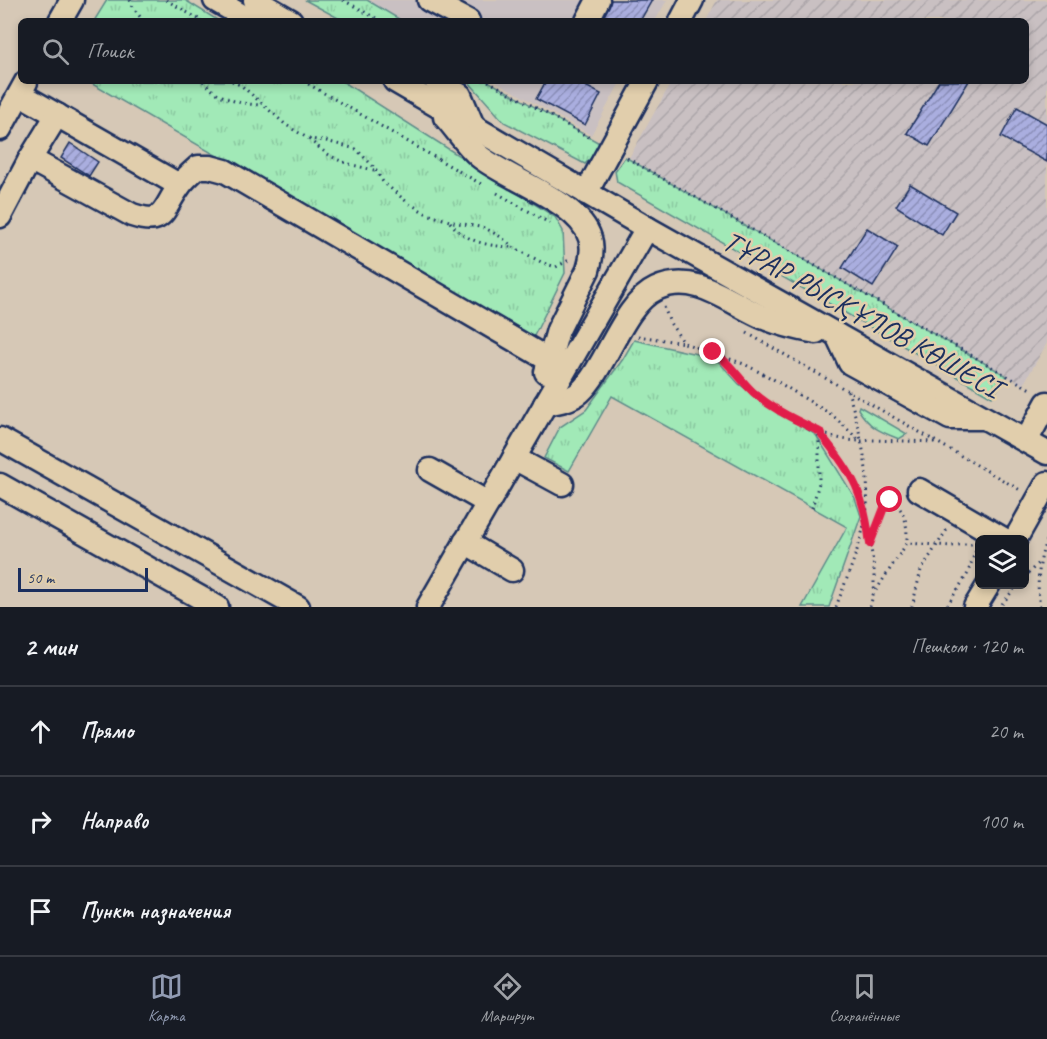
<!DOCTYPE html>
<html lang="ru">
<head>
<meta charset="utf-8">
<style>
  :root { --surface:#171b24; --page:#20242c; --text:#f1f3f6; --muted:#9ea1a6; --line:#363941; --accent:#919bb2 }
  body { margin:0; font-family:Caveat,sans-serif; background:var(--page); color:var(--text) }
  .controls { position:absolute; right:18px; bottom:18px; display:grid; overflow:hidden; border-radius:9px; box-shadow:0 3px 9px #0003 }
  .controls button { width:54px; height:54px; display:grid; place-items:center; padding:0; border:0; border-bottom:2px solid var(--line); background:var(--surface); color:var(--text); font:30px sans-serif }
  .scale { position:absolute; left:18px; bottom:15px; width:130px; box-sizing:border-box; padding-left:6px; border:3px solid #1b2f5e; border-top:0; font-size:16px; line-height:21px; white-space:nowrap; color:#1b2f5e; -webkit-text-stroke:4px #e1ceac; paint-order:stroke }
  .stop { position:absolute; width:18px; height:18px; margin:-14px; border:4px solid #e11d48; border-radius:50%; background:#fff }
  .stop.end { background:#e11d48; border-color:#fff; box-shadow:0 2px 6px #0008 }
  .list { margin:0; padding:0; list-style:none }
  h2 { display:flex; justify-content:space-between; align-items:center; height:78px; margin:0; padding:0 24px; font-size:26px }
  h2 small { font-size:20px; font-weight:400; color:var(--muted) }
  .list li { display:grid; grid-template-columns:39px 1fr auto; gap:18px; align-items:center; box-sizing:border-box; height:90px; padding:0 24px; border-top:2px solid var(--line) }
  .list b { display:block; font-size:22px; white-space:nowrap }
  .list em { font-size:20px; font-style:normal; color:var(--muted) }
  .icon { flex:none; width:33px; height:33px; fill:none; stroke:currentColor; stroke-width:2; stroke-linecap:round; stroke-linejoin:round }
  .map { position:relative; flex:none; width:1047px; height:607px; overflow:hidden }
  .search { position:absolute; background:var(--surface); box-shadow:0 3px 9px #0003; left:18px; right:18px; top:18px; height:66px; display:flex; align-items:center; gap:15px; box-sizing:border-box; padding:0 21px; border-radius:9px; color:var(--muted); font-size:22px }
  .sheet { height:348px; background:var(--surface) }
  nav { display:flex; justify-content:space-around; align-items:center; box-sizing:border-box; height:84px; border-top:2px solid var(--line); background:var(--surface); font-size:16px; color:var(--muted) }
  nav a { display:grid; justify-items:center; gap:3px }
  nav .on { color:var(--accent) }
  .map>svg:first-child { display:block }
  .built { fill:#c9c0c2 }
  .industrial { fill:url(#industrial-furrows) }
  .grass { fill:url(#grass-tufts); stroke:#5e8c8a; stroke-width:1.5 }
  .building { fill:url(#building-hatch); stroke:#1b2f5e; stroke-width:1.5 }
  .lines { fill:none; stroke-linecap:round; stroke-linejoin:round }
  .minor-casing { stroke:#1b2f5e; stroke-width:27 }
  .path { stroke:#1b2f5e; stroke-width:3; stroke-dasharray:1.5 4.5; stroke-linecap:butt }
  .minor { stroke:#e1ceac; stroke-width:22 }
  .route { stroke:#e11d48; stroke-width:8 }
  .labels { text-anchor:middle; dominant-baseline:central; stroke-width:5; stroke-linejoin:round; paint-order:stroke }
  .street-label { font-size:30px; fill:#1b2f5e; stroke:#e1ceac }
</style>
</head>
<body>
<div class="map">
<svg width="1047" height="607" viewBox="0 0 1047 607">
  <defs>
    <pattern id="industrial-furrows" width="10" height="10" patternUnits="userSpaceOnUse" patternTransform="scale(1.5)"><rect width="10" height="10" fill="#c9c0c2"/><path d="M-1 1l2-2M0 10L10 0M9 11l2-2" fill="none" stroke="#aca5a9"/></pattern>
    <pattern id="grass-tufts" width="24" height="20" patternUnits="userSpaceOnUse" patternTransform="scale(1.5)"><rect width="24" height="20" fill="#a1e9b7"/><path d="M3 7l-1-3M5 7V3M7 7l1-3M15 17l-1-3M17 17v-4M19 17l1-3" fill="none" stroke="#8ac8a0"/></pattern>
    <pattern id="building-hatch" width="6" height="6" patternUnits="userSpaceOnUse" patternTransform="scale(1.5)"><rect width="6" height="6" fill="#aaaedf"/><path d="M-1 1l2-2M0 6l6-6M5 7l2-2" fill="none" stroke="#8a8eb8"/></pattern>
  </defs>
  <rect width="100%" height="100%" fill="#d6c8b6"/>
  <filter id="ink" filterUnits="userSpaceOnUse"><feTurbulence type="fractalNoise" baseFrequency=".0167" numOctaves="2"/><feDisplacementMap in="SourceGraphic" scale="12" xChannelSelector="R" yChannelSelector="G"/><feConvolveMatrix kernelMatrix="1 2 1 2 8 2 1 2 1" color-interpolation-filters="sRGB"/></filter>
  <g filter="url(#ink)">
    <g class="built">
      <path d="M351,0h316l-12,21h-266z"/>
      <path d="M495,81h126l-30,54z"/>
    </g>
    <path class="industrial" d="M717,0h330v343l-24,42 -394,-227 43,-77h354v-60h-320z"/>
    <g class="grass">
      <path d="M107,0h78l34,21h-125z"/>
      <path d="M305,0h62l32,19 -1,2h-48l-12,-3z"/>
      <path d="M87,81h255l213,136 8,14 2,42 -32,65z"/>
      <path d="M468,81h20l115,64 -18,19 -81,-42z"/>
      <path d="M625,157l382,219 -15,21 -375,-215 -2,-11z"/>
      <path d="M634,340l76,17 9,5 20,22 77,51 39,63 6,18 -32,91h-27l45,-80 -235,-131 -43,75 -25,-13 16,-31 26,-17 37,-51z"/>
      <path d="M859,406l48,28 -8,5c-20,-8 -29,-11 -41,-30z"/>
    </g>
    <g class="building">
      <path d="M611,0h41l-12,21h-40z"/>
      <path d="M546,81h30l25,13 -16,31 -49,-26z"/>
      <path d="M939,81h30l-40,65 -22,-13z"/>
      <path d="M1017,107l30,17v38l-46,-25z"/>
      <path d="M70,143l28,19 -9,14 -28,-18z"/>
      <path d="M910,184l46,28 -14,23 -46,-29z"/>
      <path d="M867,228l31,19 -25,40 -31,-19z"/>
    </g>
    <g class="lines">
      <defs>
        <g id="minor">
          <path d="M215,0l36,21"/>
          <path d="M255,0l36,21"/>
          <path d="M429,0l39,21"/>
          <path d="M60,21l12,-21"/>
          <path d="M587,21l11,-21"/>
          <path d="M681,21l11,-21"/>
          <path d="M395,81l252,147 400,225"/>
          <path d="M436,81l24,14 13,31"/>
          <path d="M20,94l159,91"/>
          <path d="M445,117c11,12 21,28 34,39 29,24 100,45 111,82 3,9 1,22 -2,32l-30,60 -12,42"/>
          <path d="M0,129l26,-47"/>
          <path d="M30,159l102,56c32,11 30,-4 46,-27 5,-8 13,-15 20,-21h12l15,4 324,189"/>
          <path d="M586,193l61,-112"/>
          <path d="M0,216l30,-57 27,-44"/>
          <path d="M837,335l13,28 100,55h33"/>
          <path d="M545,404c12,-2 26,-4 35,-12 27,-25 43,-88 76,-103 41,-19 75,16 111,30 15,6 33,10 49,13"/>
          <path d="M1031,432l16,-29"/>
          <path d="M0,439l298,168"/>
          <path d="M514,458l48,26"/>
          <path d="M430,470l58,33"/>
          <path d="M0,485l217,122"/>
          <path d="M919,490l86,50"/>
          <path d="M1015,540l32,-57"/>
          <path d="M465,542l47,28"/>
          <path d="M428,607l219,-379"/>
          <path d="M975,607l14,-23"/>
        </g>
      </defs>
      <use href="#minor" class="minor-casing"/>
      <g class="path">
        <path d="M130,0l3,7 10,14"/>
        <path d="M166,0l36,21"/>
        <path d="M343,0l38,21"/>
        <path d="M203,81c16,18 35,23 58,24"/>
        <path d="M232,81l10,5 44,39 23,14 17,2 30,8 17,17 10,16 24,20 20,12 26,8 32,6 16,9 12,10 30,16 13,4 15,-8"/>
        <path d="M303,81l178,103"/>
        <path d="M488,81l104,58"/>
        <path d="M309,139c24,22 34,24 65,31"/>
        <path d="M627,158l405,232"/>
        <path d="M497,193l54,31"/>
        <path d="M450,222c15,20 38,24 61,25"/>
        <path d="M664,307l6,16 14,20 60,21 29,15 59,36 28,26 12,-1 63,2"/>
        <path d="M747,333l275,158"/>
        <path d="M638,336l46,7"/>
        <path d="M722,358c10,11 20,24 32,34 27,25 69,48 106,49"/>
        <path d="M822,433v3l29,38 13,36"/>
        <path d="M812,508l7,-25v-52"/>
        <path d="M866,516l8,52v22"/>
        <path d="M871,541l16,-41c20,7 20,25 20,43"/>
        <path d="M1024,578l14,-15"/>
        <path d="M1002,604l16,-20"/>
        <path d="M836,607c11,-30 25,-61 30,-93 6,-37 -7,-87 -18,-123"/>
        <path d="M870,607l3,-12 34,-52 45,3 12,-2h8l5,3 -10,28 -21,32"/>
        <path d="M912,607l9,-37 27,-42"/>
        <path d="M1040,607c-4,-25 -1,-46 7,-70"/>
      </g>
      <use href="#minor" class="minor"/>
    </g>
  </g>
  <g class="lines" filter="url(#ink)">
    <path class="route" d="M713,352c16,9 26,27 40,40 20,18 45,29 69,41v3c32,39 42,58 48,108l17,-44h3"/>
  </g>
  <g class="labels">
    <g class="street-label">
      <text transform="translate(862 314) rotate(29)">ТҰРАР РЫСҚҰЛОВ КӨШЕСІ</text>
    </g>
  </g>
</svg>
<div class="controls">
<button><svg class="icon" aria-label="layers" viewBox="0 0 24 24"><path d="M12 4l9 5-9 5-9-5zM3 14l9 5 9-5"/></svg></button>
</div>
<div class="scale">50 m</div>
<div class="stop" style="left:890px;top:500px"></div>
<div class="stop end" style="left:713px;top:352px"></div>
<div class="search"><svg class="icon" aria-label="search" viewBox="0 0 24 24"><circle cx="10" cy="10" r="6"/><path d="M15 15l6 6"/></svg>Поиск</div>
</div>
<section class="sheet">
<h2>2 мин<small>Пешком · 120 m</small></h2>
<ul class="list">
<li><svg class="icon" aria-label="ahead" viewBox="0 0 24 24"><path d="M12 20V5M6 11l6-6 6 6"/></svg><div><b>Прямо</b></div><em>20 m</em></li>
<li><svg class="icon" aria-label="right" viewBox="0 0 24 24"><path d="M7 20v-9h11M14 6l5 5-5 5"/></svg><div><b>Направо</b></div><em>100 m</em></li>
<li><svg class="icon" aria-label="arrive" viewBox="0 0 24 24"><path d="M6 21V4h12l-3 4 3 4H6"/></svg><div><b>Пункт назначения</b></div></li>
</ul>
</section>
<nav>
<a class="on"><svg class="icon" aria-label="map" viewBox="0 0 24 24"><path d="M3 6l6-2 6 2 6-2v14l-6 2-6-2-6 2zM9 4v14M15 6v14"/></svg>Карта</a>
<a><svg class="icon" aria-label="directions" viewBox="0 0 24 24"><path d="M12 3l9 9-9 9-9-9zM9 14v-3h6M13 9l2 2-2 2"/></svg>Маршрут</a>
<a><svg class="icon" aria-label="saved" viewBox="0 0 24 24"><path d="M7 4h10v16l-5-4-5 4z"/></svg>Сохранённые</a>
</nav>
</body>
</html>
